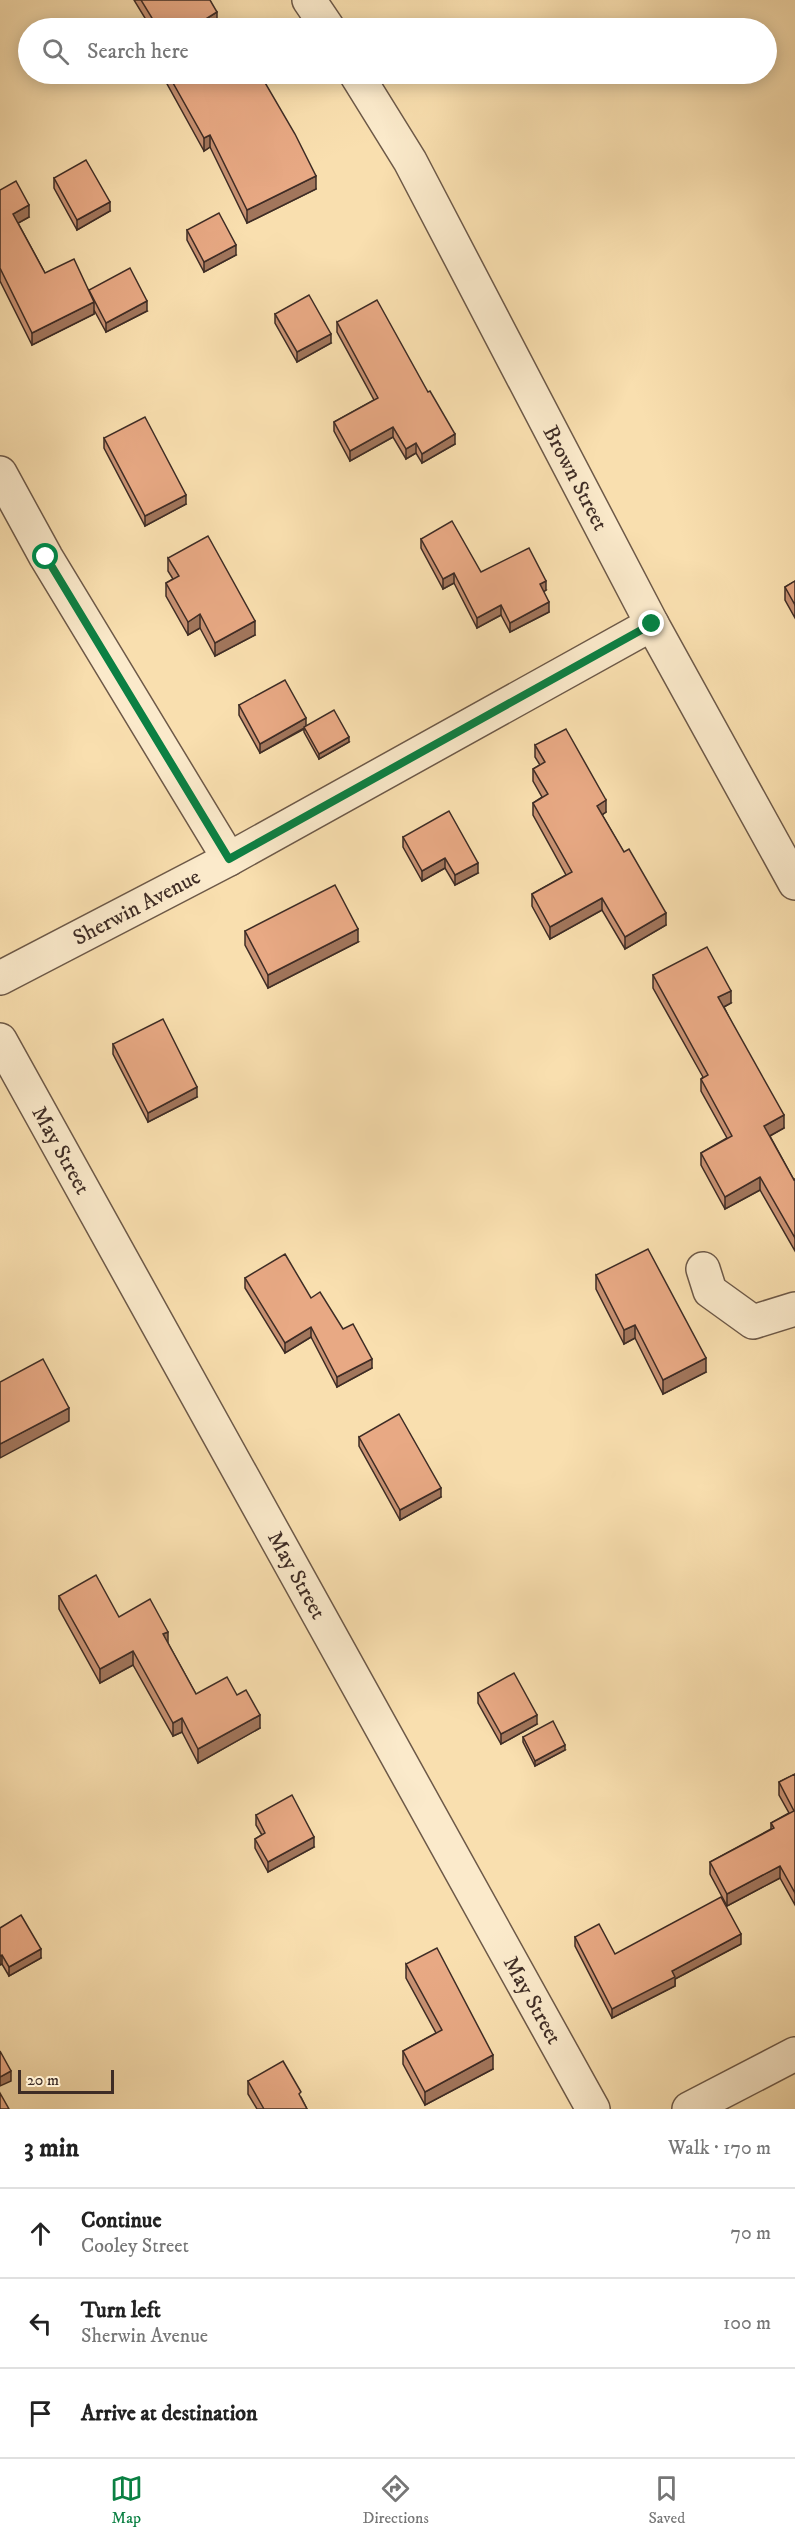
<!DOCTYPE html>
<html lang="en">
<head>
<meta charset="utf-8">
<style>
  :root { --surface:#fff; --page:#f6f6f6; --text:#222; --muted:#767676; --line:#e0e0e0; --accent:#0b8043 }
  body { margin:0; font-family:"IM FELL DW Pica",serif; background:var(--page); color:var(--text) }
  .scale { position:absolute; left:18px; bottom:15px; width:96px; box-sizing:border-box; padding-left:6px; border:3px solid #3e2c25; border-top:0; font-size:16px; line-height:21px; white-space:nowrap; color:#3e2c25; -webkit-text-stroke:4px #fbeacb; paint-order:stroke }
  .stop { position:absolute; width:18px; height:18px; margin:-14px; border:4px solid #0b8043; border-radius:50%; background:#fff }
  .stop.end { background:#0b8043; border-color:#fff; box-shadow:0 2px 6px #0008 }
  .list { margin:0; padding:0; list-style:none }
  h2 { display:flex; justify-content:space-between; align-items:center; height:78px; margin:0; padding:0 24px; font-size:26px }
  h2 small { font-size:20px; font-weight:400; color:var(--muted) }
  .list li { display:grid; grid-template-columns:39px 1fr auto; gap:18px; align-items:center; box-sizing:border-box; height:90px; padding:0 24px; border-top:2px solid var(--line) }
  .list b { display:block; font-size:22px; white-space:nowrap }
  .list p { margin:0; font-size:20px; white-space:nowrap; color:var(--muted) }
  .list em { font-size:20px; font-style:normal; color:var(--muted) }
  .icon { flex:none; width:33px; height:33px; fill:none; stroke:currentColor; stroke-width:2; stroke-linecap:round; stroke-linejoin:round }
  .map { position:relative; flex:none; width:795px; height:2109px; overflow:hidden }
  .search { position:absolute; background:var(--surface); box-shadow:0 3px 15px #0003; left:18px; right:18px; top:18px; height:66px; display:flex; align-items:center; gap:15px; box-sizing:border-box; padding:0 21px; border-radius:33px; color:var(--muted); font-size:22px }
  .sheet { height:348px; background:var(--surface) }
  nav { display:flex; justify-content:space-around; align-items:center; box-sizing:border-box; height:84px; border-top:2px solid var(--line); background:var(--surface); font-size:16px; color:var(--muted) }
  nav a { display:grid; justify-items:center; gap:3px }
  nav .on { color:var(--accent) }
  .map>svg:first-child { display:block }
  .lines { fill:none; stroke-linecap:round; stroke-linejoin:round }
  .minor-casing { stroke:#6d5948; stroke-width:36 }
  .minor { stroke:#fbeacb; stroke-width:33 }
  .wall { fill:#c89172; stroke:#3e2c25; stroke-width:1.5 }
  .shaded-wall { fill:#a2765c; stroke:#3e2c25; stroke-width:1.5 }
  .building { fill:#e8a984; stroke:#3e2c25; stroke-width:1.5 }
  .route { stroke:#0b8043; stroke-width:8 }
  .labels { text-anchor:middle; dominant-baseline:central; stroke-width:5; stroke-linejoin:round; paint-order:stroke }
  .street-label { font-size:22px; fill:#3e2c25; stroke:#fbeacb }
</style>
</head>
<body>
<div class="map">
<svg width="795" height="2109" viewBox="0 0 795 2109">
  <rect width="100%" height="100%" fill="#f9dfaf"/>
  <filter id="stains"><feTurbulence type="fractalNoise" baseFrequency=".00333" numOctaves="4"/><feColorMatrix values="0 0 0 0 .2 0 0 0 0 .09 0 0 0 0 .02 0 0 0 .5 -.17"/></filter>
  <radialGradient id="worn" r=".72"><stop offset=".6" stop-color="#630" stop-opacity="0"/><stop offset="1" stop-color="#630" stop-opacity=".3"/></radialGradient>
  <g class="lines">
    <defs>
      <g id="minor">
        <path d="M309,0l19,28"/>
        <path id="s1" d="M356,74l54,87 242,463 143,259"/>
        <path d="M0,473l46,84 183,302"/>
        <path id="s2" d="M0,978l229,-119 423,-235"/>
        <path id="s3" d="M0,1040l593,1069"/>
        <path d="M703,1269l7,22 43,31 42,-13"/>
        <path d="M689,2109l106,-55"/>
      </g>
    </defs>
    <use href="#minor" class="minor-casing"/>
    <use href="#minor" class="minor"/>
  </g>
  <g class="wall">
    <path d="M134,0h76l7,25 -5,3h-61z"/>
    <path d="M166,74h94l56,115 -69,34 -37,-76 -6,4 -38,-69z"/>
    <path d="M54,178l56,33 -33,19 -23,-42z"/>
    <path d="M0,190l29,27 -11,6 27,50 44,17 58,21 -41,21 -12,-22v4l-62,31 -32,-64z"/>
    <path d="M187,230l49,25 -32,17 -17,-32z"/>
    <path d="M275,314l56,29 -34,19 -22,-39z"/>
    <path d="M337,322l118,122 -33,19 -6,-10 -10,6 -13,-22 -43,24 -16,-30v-9l40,-22 -37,-68z"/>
    <path d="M104,438l82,66 -41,22 -41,-78z"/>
    <path d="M421,539l60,33 65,18 -3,2 6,20 -39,20 -9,-17 -24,13 -23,-45 -11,6 -22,-41z"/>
    <path d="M168,558l87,77 -40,21 -15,-28 -12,7 -22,-39v-13l7,-4 -5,-8z"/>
    <path d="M795,581v37l-10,-18v-13z"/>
    <path d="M239,705l67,21 43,16 -30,17 -15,-27v-3l-44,24 -21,-38z"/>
    <path d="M535,745l71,67 -4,3 64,110 -41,24 -23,-39 -52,29 -18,-33v-12l34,-19 -33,-60v-12l9,-6 -9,-16v-12l7,-4 -5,-8z"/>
    <path d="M403,837l75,36 -23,12 -10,-17 -23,13 -19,-34z"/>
    <path d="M245,931l113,11 -90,46 -23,-43z"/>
    <path d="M653,975l78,28 -7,4 60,121 -14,8 24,44 1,-1v72l-35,-61 -35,19 -24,-44v-12l26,-15 -26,-47v-12l2,-2 -50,-89z"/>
    <path d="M113,1044l84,53 -49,25 -35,-68z"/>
    <path d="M596,1275l110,97 -43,22 -28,-56 -11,6 -28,-55z"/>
    <path d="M245,1278l66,20 32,31 29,39 -35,19 -26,-50 -26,16 -40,-65z"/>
    <path d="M359,1437l82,60 -41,23 -41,-74z"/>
    <path d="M59,1596l60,21 49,26 28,51 41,1 23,33 -62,35 -16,-31 -9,4 -40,-71 -33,18 -41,-74z"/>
    <path d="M478,1693l59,31 -36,20 -23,-41z"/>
    <path d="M523,1737l42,13 -30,16 -12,-24z"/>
    <path d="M795,1774v131l-15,-27 -53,28 -17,-32v-12l61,-33v-6l18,-10 -10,-18v-13z"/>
    <path d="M256,1815l58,32 -46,25 -13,-24v-9l7,-4 -6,-10z"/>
    <path d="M0,1928l41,30 -32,18 -7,-12 -2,1z"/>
    <path d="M575,1937l40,17 126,-10 -66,35v7l-63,32 -37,-72z"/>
    <path d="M406,1964l87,105 -68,36 -22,-41v-13l33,-18 -30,-55z"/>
    <path d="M248,2081l53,16 6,12h-50l-9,-15z"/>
  </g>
  <g class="shaded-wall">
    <path d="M217,12v13l-5,3h-16v-3z"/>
    <path d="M210,135v12l-6,4v-13z"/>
    <path d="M316,176v13l-69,34v-13z"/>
    <path d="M110,202v9l-33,19v-10z"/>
    <path d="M29,205v12l-16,9v-12z"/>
    <path d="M236,245v10l-32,17v-10z"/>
    <path d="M147,301v10l-41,21v-9z"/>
    <path d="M94,302v12l-62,31v-12z"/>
    <path d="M331,334v9l-34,19v-10z"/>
    <path d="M393,427v10l-43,24v-10z"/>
    <path d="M455,434v10l-33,19v-9z"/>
    <path d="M416,443v10l-10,6v-10z"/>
    <path d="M186,495v9l-41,22v-10z"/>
    <path d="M454,573v10l-11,6v-10z"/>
    <path d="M546,581v9l-6,4v-10z"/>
    <path d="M549,602v10l-39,20v-9z"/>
    <path d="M501,605v10l-24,13v-10z"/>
    <path d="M200,614v14l-12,7v-13z"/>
    <path d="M255,621v14l-40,21v-13z"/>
    <path d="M306,718v9l-46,26v-9z"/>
    <path d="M349,737v5l-30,17v-5z"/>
    <path d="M606,800v12l-9,6v-12z"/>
    <path d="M445,858v10l-23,13v-10z"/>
    <path d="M478,863v10l-23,12v-10z"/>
    <path d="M602,898v12l-52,29v-12z"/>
    <path d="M666,913v12l-41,24v-12z"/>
    <path d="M358,929v13l-90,46v-13z"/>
    <path d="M731,991v12l-13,7v-13z"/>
    <path d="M197,1087v10l-49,25v-9z"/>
    <path d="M784,1115v13l-20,11v-13z"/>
    <path d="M760,1177v13l-35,19v-12z"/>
    <path d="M635,1325v13l-11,6v-14z"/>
    <path d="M311,1327v10l-26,16v-10z"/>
    <path d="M706,1358v14l-43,22v-14z"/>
    <path d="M372,1359v9l-35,19v-10z"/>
    <path d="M69,1408v13l-69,37v-14z"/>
    <path d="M441,1488v9l-41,23v-10z"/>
    <path d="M168,1632v13l-5,-11z"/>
    <path d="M133,1651v14l-33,18v-14z"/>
    <path d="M260,1715v13l-62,35v-14z"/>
    <path d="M537,1715v9l-36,20v-10z"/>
    <path d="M182,1718v14l-9,4v-13z"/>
    <path d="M565,1745v5l-30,16v-5z"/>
    <path d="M314,1837v10l-46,25v-10z"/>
    <path d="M780,1866v12l-53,28v-12z"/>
    <path d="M741,1934v10l-66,35v7l-63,32v-9l60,-38z"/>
    <path d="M41,1949v9l-32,18v-9z"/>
    <path d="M2,1955v9l-2,1v-9z"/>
    <path d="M493,2055v14l-68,36v-13z"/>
    <path d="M11,2071v10l-11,5v-9z"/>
  </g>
  <g class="building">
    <path d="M141,0h69l7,12 -21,13 2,3h-40z"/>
    <path d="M168,74h92l35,60 21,42 -69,34 -37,-75 -6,3z"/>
    <path d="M86,160l24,42 -33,18 -23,-42z"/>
    <path d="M16,181l13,24 -16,9 32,59 29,-14 20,43 -62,31 -32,-65v-78z"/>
    <path d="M219,213l17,32 -32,17 -17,-32z"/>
    <path d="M130,268l17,33 -41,22 -17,-33z"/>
    <path d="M309,295l22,39 -34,18 -22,-38z"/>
    <path d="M377,300l51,92 2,-1 25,43 -33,20 -6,-11 -10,6 -13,-22 -43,24 -16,-29 44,-24 -41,-76z"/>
    <path d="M145,417l41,78 -41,21 -41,-78z"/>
    <path d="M452,521l29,51 48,-24 17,33 -6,3 9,18 -39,21 -9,-18 -24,13 -23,-45 -11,6 -22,-40z"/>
    <path d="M208,536l47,85 -40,22 -15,-29 -12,8 -22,-39 13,-7 -11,-18z"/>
    <path d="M795,581v24l-10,-18z"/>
    <path d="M285,680l21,38 -46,26 -21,-39z"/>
    <path d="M334,710l15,27 -30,17 -15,-27z"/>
    <path d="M566,729l40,71 -9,6 27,46 5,-3 37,64 -41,24 -23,-39 -52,29 -18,-33 40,-22 -39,-69 15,-9 -15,-25 12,-7 -10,-17z"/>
    <path d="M449,811l29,52 -23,12 -10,-17 -23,13 -19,-34z"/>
    <path d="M335,885l23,44 -90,46 -23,-44z"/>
    <path d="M707,947l24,44 -13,6 66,118 -20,11 30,54 1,-1v59l-35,-61 -35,20 -24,-44 31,-17 -31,-57 7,-4 -55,-100z"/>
    <path d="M163,1019l34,68 -49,26 -35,-69z"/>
    <path d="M648,1249l58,109 -43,22 -28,-55 -11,5 -28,-55z"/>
    <path d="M285,1254l26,44 9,-6 23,37 10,-5 19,35 -35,18 -26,-50 -26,16 -40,-65z"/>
    <path d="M43,1359l26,49 -69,36v-62z"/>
    <path d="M399,1414l42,74 -41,22 -41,-73z"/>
    <path d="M96,1575l23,42 31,-18 18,33 -5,2 33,60 31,-17 10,18 9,-5 14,25 -62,34 -16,-31 -9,5 -40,-72 -33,18 -41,-73z"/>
    <path d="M514,1673l23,42 -36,19 -23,-41z"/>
    <path d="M553,1721l12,24 -30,16 -12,-24z"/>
    <path d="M795,1774v119l-15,-27 -53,28 -17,-32 64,-34 -3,-5 23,-12 -15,-29z"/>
    <path d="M292,1795l22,42 -46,25 -13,-23 10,-6 -9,-18z"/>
    <path d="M721,1897l20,37 -69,37 3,6 -63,32 -37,-72 24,-13 16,30z"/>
    <path d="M21,1915l20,34 -32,18 -7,-12 -2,1v-28z"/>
    <path d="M437,1948l56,107 -68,37 -22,-41 39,-21 -36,-66z"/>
    <path d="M0,2051l11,20 -11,6z"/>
    <path d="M283,2061l18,31 -2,2 8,15h-43l-16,-28z"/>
    <path d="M0,2093l9,16h-9z"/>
  </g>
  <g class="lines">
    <path class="route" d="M46,557l183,302 423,-235"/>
  </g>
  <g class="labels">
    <g class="street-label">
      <text stroke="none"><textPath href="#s1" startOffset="460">Brown Street</textPath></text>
      <text stroke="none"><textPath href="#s2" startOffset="154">Sherwin Avenue</textPath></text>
      <text stroke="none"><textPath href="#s3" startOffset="126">May Street</textPath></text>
      <text stroke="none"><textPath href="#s3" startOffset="612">May Street</textPath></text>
      <text stroke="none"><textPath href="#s3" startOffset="1098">May Street</textPath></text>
    </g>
  </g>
  <rect width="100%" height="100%" filter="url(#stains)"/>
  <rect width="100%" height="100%" fill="url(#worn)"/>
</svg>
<div class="scale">20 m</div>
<div class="stop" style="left:46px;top:557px"></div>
<div class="stop end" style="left:652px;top:624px"></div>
<div class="search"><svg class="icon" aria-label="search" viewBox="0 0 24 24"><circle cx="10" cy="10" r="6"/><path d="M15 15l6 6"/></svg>Search here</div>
</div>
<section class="sheet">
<h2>3 min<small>Walk · 170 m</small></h2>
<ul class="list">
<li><svg class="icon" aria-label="ahead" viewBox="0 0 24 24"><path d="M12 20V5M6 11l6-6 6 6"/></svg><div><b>Continue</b><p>Cooley Street</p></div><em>70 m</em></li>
<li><svg class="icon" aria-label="left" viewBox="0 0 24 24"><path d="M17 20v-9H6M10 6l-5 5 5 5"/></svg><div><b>Turn left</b><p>Sherwin Avenue</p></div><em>100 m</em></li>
<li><svg class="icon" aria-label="arrive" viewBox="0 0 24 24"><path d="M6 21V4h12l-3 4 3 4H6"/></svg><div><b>Arrive at destination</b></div></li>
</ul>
</section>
<nav>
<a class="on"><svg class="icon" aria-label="map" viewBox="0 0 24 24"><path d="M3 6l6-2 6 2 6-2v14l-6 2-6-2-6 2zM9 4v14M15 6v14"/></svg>Map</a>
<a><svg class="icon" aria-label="directions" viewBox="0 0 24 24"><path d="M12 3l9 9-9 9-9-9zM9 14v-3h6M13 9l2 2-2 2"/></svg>Directions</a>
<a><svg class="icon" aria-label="saved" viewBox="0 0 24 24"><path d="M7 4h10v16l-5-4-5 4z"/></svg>Saved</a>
</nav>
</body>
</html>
